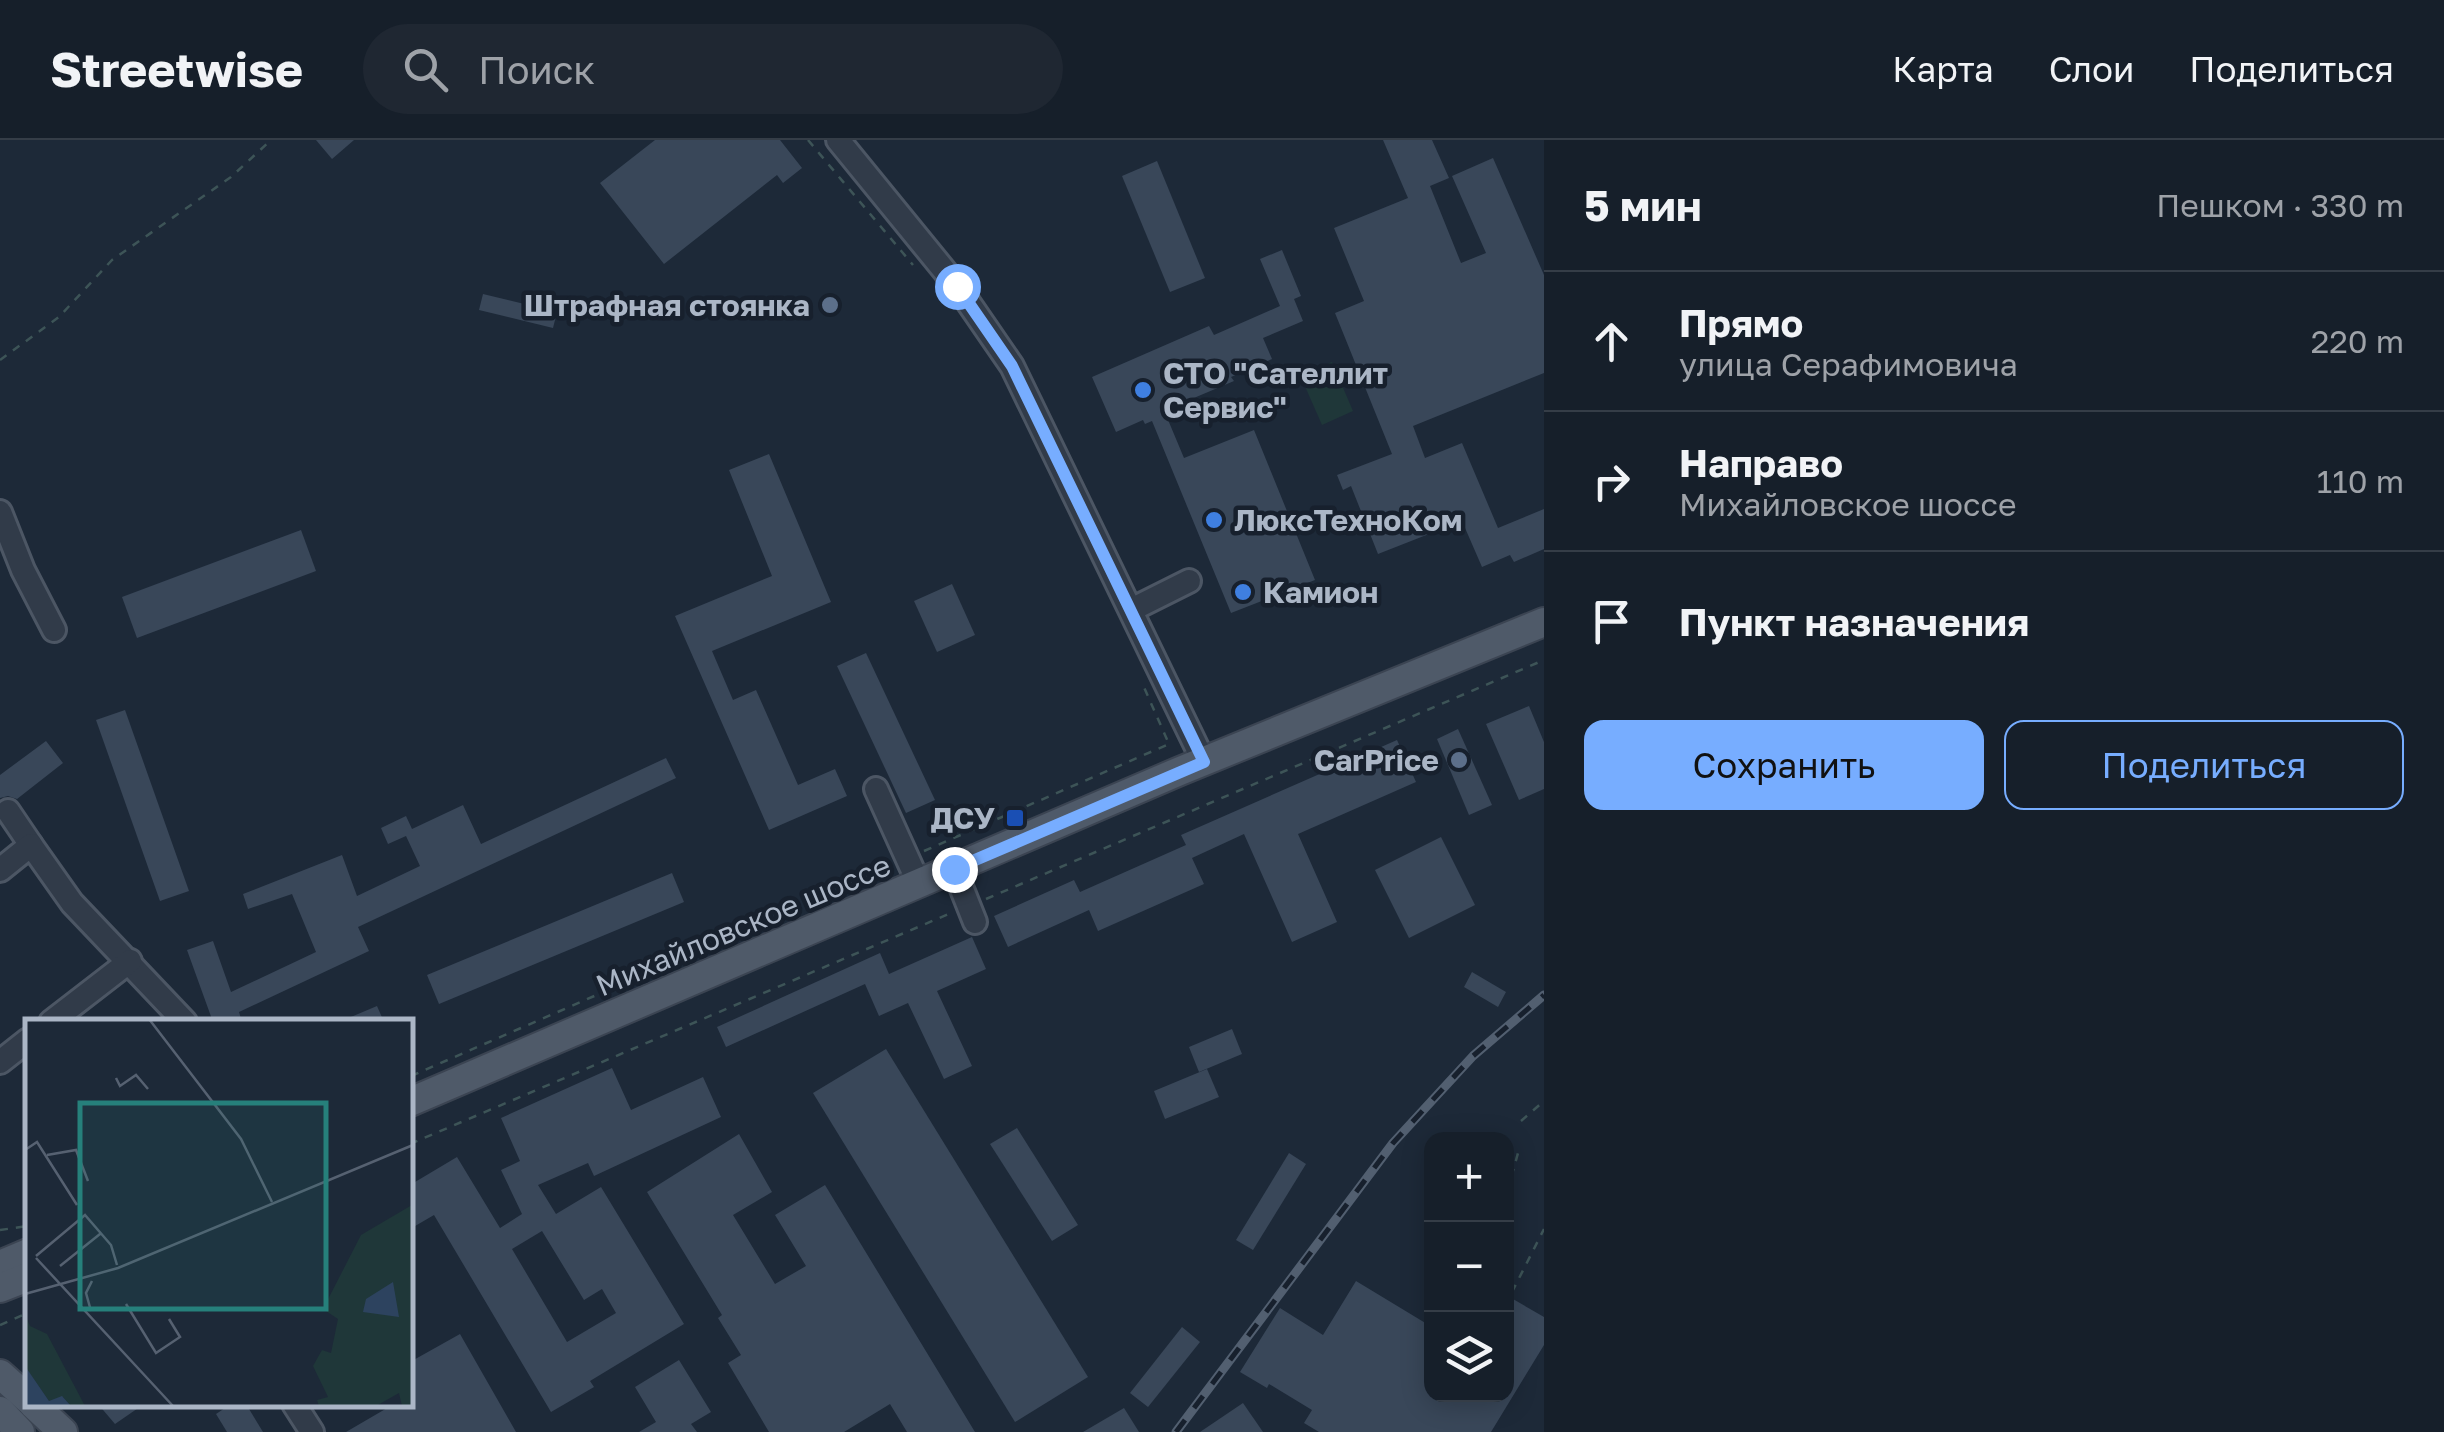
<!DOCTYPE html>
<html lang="ru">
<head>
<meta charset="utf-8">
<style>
  :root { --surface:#161f2a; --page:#1f2732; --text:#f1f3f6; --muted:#9ea2a8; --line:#353d47; --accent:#77adff }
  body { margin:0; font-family:"Golos Text",sans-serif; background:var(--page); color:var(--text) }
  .controls { position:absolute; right:30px; bottom:30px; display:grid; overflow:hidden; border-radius:20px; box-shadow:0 5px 25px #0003 }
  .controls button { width:90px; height:90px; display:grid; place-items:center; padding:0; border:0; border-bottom:2px solid var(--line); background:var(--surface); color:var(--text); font:50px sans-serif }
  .stop { position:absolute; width:30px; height:30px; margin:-22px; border:8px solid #77adff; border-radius:50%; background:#fff }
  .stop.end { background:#77adff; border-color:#fff; box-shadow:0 2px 10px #0008 }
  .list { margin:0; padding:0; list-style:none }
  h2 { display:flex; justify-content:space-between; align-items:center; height:130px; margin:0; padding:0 40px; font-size:42px }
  h2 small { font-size:32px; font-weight:400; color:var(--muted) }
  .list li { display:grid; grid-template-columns:65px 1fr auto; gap:30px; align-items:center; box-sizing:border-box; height:140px; padding:0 40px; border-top:2px solid var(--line) }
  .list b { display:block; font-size:38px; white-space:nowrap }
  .list p { margin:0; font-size:32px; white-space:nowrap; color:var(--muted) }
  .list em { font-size:32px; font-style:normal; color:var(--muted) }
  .actions { display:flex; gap:20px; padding:30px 40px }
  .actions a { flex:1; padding:22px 0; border:2px solid var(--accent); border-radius:20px; text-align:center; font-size:35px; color:var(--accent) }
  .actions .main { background:var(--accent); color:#111 }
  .icon { flex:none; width:55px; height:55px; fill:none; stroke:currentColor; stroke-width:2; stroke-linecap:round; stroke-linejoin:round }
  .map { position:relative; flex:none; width:1544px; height:1292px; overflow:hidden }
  header { display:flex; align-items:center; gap:60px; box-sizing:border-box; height:140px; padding:0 50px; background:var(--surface); border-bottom:2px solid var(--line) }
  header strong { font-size:48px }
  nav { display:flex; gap:55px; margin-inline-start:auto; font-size:35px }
  .search { width:700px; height:90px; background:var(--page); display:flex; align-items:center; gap:25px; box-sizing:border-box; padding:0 35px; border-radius:55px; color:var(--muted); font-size:38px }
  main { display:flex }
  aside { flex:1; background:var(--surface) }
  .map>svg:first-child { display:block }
  .green { fill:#1f3739 }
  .building { fill:#394759; fill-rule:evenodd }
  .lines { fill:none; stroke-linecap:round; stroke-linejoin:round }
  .minor-casing { stroke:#4c5664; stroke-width:28 }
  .major-casing { stroke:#3b4452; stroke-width:32 }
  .path { stroke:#3d5457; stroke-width:2.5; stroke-dasharray:8 8; stroke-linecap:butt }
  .minor { stroke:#313b49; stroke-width:22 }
  .major { stroke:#4f5a69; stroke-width:28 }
  .rail-casing { stroke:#525f70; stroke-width:9 }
  .rail { stroke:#17202d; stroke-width:5; stroke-dasharray:15; stroke-linecap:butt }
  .route { stroke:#77adff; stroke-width:12 }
  .service-dot { fill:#5c6f8a; stroke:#17202d; stroke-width:4 }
  .shop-dot { fill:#3f7fe0; stroke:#17202d; stroke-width:4 }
  .transit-dot { fill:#1a4fb4; stroke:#17202d; stroke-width:4 }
  .labels { text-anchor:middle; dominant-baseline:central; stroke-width:9; stroke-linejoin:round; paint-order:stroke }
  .poi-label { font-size:30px; font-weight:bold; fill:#abb6c6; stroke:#17202d; text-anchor:end }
  .street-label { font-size:30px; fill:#abb6c6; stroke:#17202d }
  .inset-road { fill:none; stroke:#566171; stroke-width:2.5 }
  .view { fill:#26807b; fill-opacity:0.15; stroke:#26807b; stroke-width:5 }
  .inset-edge { fill:none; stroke:#abb6c6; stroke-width:5 }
</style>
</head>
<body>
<header>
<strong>Streetwise</strong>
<div class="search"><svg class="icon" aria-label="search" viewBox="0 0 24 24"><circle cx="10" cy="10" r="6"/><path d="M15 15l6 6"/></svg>Поиск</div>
<nav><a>Карта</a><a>Слои</a><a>Поделиться</a></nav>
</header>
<main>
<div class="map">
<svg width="1544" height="1292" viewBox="0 0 1544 1292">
  <rect width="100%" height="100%" fill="#1d2938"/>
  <path class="green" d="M1332,222l21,49 -31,14 -22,-50z"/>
  <g class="building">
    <path d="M316,0h38l-22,19z"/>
    <path d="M655,0h125l22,28 -19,15 -6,-8 -113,89 -64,-81z"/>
    <path d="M1383,0h49l17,38 -19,8 31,77 25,-10 -34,-77 41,-18 51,117v98l-131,53 12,32 37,-15 36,85 46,-19v40l-30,13 -4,-7 -28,12 -20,-46 -84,33 -27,-68 -8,4 -6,-15 55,-21 -57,-141 29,-12 -30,-73 74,-30z"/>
    <path d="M1157,21l48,117 -35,14 -48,-116z"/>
    <path d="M1282,110l19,46 -7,3 9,22 -40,17 9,21 -41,18 3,4 -59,25 2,4 -11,5 18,43 70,-28 61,150 -84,33 -79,-192 -7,3 -2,-4 -27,12 -24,-55 117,-51 5,9 66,-29 -20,-47z"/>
    <path d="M483,154l74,18 -4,16 -74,-18z"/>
    <path d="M769,314l62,148 -119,49 21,49 23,-10 42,95 37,-16 12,27 -78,34 -94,-214 97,-40 -43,-106z"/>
    <path d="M301,390l15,41 -179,67 -15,-41z"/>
    <path d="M952,444l23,51 -38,17 -23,-51z"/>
    <path d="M866,513l69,147 -29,13 -69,-147z"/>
    <path d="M1529,566l15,36v47l-25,11 -33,-76z"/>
    <path d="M125,570l64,181 -29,10 -64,-181z"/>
    <path d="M1458,589l34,76 -23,10 -32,-76z"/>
    <path d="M1397,600l19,42 -118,52 39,88 -45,20 -48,-108 -52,24 12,26 -106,47 -9,-21 -81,37 -14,-31 80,-36 6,12 106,-47 -5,-10z"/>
    <path d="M46,601l17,22 -46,36 -9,-3 -8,2v-23z"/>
    <path d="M666,618l10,20 -318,149 11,24 -130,61 3,10h-29l-26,-72 26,-9 18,51 85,-40 -24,-58 -44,15 -5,-15 99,-39 15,41 63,-30 -14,-30 -18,8 -7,-16 25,-12 6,13 51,-24 18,39z"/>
    <path d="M1441,697l34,68 -66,33 -34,-68z"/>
    <path d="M672,733l12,29 -245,102 -12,-29z"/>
    <path d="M972,797l14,32 -49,22 35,75 -28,13 -36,-76 -29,13 -14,-32 -139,63 -9,-20 163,-74 9,21z"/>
    <path d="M1472,832l34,20 -8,15 -34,-20z"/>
    <path d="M377,866l7,16h-45z"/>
    <path d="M1232,889l10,25 -43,18 -10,-25z"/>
    <path d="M886,909l202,328 -73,45 -202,-329z"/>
    <path d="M612,928l19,42 72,-33 18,40 -127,59 -6,-13 -50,22 18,29 45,-27 83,137 -94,57 4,6 -43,25 -117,-197 -24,14v-44l47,-28 43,71 22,-14 -21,-44 19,-9 -19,-43zM542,1091l42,69 18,-11 14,24 -49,29 -55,-93z"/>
    <path d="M1207,929l12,28 -54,22 -11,-28z"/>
    <path d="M1017,988l61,97 -26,16 -62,-97z"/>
    <path d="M739,994l33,58 -39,23 42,69 31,-18 -31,-51 50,-30 150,247h-68l-17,-28 -46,28h-75l-41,-69 13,-8 -23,-37 4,-3 -75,-123z"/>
    <path d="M1289,1013l17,11 -53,86 -17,-10z"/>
    <path d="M1356,1141l76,46v67h74v-99l38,22v28l-53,87h-172l-15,-9 8,-13 -43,-26 -2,4 -27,-16 40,-64 43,27z"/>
    <path d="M1182,1187l18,15 -52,65 -18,-14z"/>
    <path d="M460,1194l56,98h-170l48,-28h16v-42z"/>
    <path d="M679,1220l32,52 -20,12 6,8h-58l17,-10 -21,-35z"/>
    <path d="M1243,1263l20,29h-63z"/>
    <path d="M98,1264h46l-29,20z"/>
    <path d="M231,1264h15l17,28h-36l-11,-18z"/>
    <path d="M1124,1268l15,24h-56z"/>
  </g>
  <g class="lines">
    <defs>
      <g id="minor">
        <path d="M838,0l119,146 55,80 192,396"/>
        <path d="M0,372l23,58 31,60"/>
        <path d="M1131,470l58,-29"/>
        <path d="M876,649l43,95"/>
        <path d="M8,671l23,34"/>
        <path d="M954,729l21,53"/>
        <path d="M0,730l31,-25 41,58 113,119"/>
        <path d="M51,882l79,-61"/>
        <path d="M0,922l28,-22"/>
        <path d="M294,1264l18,28"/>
      </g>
      <g id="major">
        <path d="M410,962l770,-331 364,-149"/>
        <path d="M0,1125l28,-12"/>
        <path d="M0,1148l28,-11"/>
        <path d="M0,1234l28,25"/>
        <path d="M33,1264l30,28"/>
        <path d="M0,1271l20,21"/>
      </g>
    </defs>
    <use href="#minor" class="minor-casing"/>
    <use href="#major" class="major-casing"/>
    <g class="path">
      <path d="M808,0l105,125"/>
      <path d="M0,220l59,-43 53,-57 119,-83 40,-37"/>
      <path d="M924,711l245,-107 -26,-59"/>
      <path d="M986,759l558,-239"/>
      <path d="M411,936l479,-209"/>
      <path d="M1521,981l23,-20"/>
      <path d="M1506,1003l12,10 -5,18 -7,7"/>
      <path d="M410,1004l541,-231"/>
      <path d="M0,1090l28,-4"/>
      <path d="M1512,1152l32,-63"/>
      <path d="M0,1185l25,-11"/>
    </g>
    <use href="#minor" class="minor"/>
    <use href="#major" class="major"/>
    <defs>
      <path id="rail" d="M1176,1292l217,-289 80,-87 71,-61"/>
    </defs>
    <use href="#rail" class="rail-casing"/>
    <use href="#rail" class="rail"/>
  </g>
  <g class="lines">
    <path class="route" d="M954,729l250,-107 -192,-396 -55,-80"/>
  </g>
  <g class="service-dot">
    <circle cx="830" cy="165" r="10"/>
    <circle cx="1459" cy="620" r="10"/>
  </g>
  <g class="shop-dot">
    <circle cx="1143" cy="250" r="10"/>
    <circle cx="1214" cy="380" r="10"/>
    <circle cx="1243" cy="452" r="10"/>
  </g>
  <rect class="transit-dot" x="1005" y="668" width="20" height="20" rx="5"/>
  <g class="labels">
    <g class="poi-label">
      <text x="810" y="165">Штрафная стоянка</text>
      <text x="1163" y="233" text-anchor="start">СТО "Сателлит<tspan x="1163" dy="34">Сервис"</tspan></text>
      <text x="1234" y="380" text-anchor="start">ЛюксТехноКом</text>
      <text x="1263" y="452" text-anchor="start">Камион</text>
      <text x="1439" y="620">CarPrice</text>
      <text x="995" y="678">ДСУ</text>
    </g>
    <g class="street-label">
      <text transform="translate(743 785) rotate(-23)">Михайловское шоссе</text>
    </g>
  </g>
  <g transform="translate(25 879)">
    <rect width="388" height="388" fill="#1d2938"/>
    <path d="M387,186v201h-10l-3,-13 -23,13h-57l-2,-6 11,-3 -15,-31 9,-16 9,3 7,-34 -15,-10 38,-74zM0,295l5,12 17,8 38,72h-14l-8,-9 -14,4 -24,-34z" fill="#1f3739"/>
    <path d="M368,263l6,35 -36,-5 3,-13zM0,347l24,35 13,-5 9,10h-46z" fill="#2d435f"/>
    <path class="inset-road" d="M124,0l92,120 31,63M91,59l4,8 16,-11 12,14M0,131l12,-8 40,63M22,136l29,-5 12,31M11,237l49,-41 26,30 6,20M11,239l137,148M35,247l40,-32M0,275l93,-26 295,-123M101,285l30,49 24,-16 -11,-18M66,292l-5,-18 6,-12"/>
    <path class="view" d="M55,84h246v206h-246z"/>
    <rect width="388" height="388" class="inset-edge"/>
  </g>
</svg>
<div class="controls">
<button>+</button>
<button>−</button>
<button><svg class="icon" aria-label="layers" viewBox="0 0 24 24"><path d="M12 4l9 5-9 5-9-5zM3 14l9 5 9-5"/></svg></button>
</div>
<div class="stop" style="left:957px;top:146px"></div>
<div class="stop end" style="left:954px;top:729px"></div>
</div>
<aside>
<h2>5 мин<small>Пешком · 330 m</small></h2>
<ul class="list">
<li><svg class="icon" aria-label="ahead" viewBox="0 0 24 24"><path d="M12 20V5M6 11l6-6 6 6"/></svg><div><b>Прямо</b><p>улица Серафимовича</p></div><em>220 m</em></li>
<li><svg class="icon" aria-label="right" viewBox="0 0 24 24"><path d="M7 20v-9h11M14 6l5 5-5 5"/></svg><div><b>Направо</b><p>Михайловское шоссе</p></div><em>110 m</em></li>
<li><svg class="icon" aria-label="arrive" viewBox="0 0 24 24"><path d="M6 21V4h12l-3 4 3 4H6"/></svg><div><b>Пункт назначения</b></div></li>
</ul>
<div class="actions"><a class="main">Сохранить</a><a>Поделиться</a></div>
</aside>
</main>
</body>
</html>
